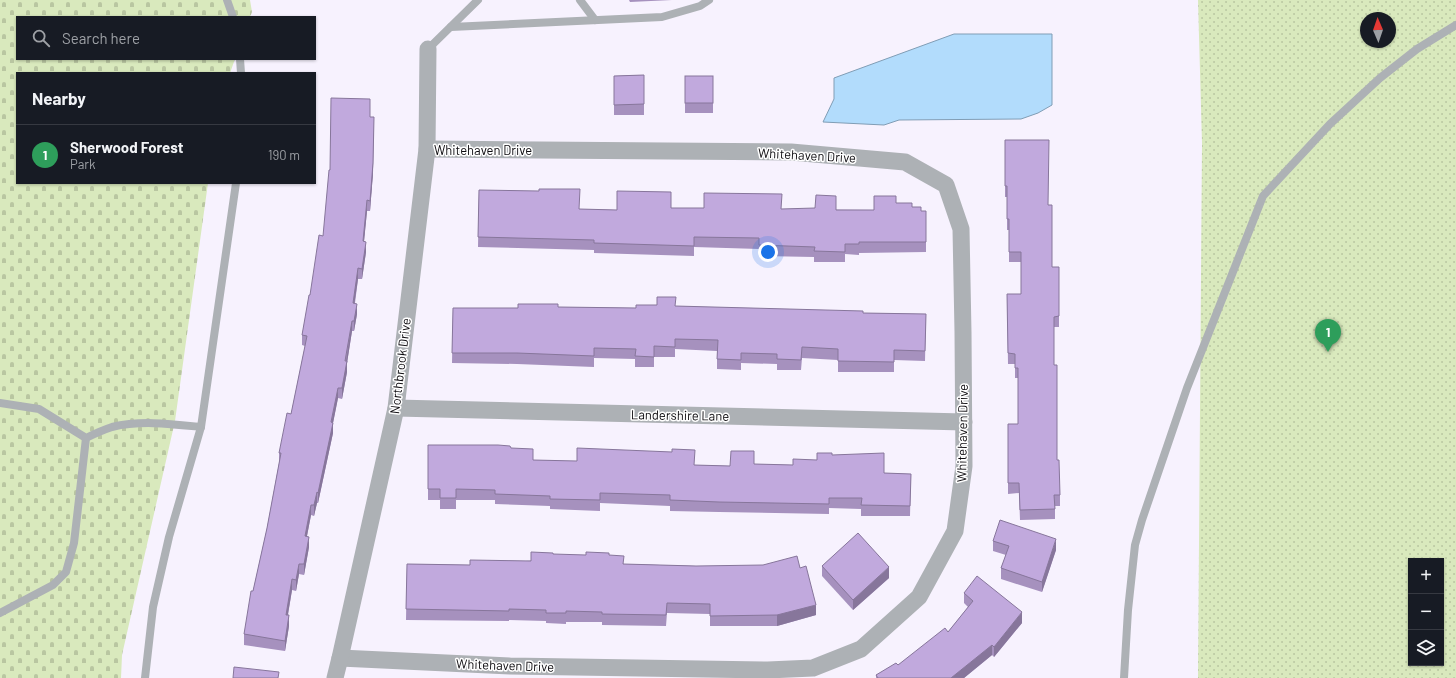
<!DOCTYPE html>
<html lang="en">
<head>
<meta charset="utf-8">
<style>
  :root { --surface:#171b24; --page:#20242c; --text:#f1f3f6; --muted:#9ea1a6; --line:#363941; --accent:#d93025 }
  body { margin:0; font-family:Barlow,sans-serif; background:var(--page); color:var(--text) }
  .controls { position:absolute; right:12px; bottom:12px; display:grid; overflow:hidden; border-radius:0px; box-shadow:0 1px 3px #0004 }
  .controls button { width:36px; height:36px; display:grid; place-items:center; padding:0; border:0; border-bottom:1px solid var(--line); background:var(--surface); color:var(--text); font:20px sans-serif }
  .compass { position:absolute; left:1360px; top:12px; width:36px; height:36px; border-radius:50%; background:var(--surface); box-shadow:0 1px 3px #0004; rotate:358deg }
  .you { position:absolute; left:768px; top:252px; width:14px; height:14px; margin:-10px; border:3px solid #fff; border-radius:50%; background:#1a73e8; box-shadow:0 0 0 6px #1a73e833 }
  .badge { display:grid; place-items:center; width:26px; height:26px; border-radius:50%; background:var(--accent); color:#fff; font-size:13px; font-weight:700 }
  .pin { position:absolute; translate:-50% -33px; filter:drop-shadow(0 1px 2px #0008) }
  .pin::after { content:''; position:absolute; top:21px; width:14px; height:12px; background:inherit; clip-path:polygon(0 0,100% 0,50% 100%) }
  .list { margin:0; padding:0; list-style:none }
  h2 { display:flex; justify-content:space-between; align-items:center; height:52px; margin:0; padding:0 16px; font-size:17px }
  h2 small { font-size:13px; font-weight:400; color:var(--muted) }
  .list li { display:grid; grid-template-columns:26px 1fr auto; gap:12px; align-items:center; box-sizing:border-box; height:60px; padding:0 16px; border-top:1px solid var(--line) }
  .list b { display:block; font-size:15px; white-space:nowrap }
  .list p { margin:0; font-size:13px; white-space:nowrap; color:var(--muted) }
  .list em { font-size:13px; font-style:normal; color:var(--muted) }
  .icon { flex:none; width:22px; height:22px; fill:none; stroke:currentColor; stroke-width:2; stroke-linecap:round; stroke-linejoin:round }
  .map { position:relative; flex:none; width:1456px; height:678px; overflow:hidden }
  .search { position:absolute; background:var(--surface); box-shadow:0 1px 3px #0004; left:16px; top:16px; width:300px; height:44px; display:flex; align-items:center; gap:10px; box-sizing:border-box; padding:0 14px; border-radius:0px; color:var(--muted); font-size:15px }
  .panel { position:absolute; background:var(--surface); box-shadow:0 1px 3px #0004; left:16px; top:72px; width:300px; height:112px; border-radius:0px }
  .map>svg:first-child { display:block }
  .cemetery { fill:url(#cemetery-stones) }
  .park { fill:url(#park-dots); fill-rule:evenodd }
  .water { fill:#b2dcfc; stroke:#809db5 }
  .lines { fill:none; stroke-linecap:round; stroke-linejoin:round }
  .service { stroke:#adb1b5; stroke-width:8 }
  .minor { stroke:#adb1b5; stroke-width:17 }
  .wall { fill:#a691be }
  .shaded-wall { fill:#87769b }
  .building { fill:#c1a9dd; stroke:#87769b }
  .labels { text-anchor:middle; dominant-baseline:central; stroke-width:3; stroke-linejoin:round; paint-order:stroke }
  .street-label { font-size:13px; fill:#0d0b0f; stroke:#fff }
</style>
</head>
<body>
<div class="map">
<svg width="1456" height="678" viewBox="0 0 1456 678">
  <defs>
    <pattern id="cemetery-stones" width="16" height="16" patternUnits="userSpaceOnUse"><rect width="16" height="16" fill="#d9e9bd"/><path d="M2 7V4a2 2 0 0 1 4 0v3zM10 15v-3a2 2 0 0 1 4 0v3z" fill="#b9c6a1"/></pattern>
    <pattern id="park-dots" width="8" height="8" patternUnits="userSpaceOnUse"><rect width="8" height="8" fill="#d9e9bd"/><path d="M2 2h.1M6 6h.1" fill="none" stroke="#b9c6a1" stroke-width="1.8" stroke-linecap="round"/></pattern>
  </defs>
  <rect width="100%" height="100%" fill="#f7f2fe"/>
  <path class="cemetery" d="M0,0h250l2,12 -2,5h-233v42h218l-5,14h-213v110h191l-33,238 -53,234 -1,23h-121z"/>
  <path class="park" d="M1198,0h258v678h-258l4,-535zM1366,18h24v24h-24zM1411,561h30v102h-30z"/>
  <path class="water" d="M954,34h98v71l-14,8 -17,6 -122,1 -15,5 -61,-3 11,-23v-21z"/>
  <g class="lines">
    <g class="service">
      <path d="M227,0l6,17"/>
      <path d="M580,0l15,20"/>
      <path d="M451,27l211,-10 38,-11 9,-6"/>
      <path d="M428,49l50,-49"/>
      <path d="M240,59l1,14"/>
      <path d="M0,403l39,6 47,29c8,-4 17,-8 26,-11 29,-7 60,-3 89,0"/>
      <path d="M0,613l53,-28 13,-13 8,-29 12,-105"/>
      <path d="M145,678l8,-71 16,-70 32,-110 35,-244"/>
      <path d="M1124,678l4,-68 7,-65 7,-25 45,-132 76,-192 67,-72 50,-46 37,-29 39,-24"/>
    </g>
    <g class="minor">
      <path d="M396,408l568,14"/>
      <path d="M340,658l170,8 258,4 45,-2 48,-19 58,-52 36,-66 9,-65 -1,-134 -2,-103 -15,-44 -41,-23 -114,-10 -364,-3"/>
      <path d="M335,678l5,-20 56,-250 31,-259 1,-100"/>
    </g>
  </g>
  <g class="wall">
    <path d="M629,0h43l-42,2z"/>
    <path d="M644,75v40h-30v-39z"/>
    <rect x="685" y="76" width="28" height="37"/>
    <path d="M370,117l3,56 -3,38h-3l-3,30 2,11 -4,27h-4l-3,24 2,11 -3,17h-2l-5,32v9l-5,27 -4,-1 -5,25v10l-15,70h-1l-3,13 -3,-1 -4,21 2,11 -5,28 -5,-1 -3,17 -4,-1 -4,25 1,11 -4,25 -41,-6v-11l9,-43 14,-63 12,-65v-10l12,-39 14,-68 -3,-1v-10l21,-99z"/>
    <path d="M1005,140l43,65 4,62h7v60h-5v38l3,95 3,35v11h-5v13l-35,1 -1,-27 -11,1v-11l10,-59v-46h-3v-14h-7l-1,-70h14v-32h-12v-32h-2v-33h-2z"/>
    <path d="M479,190l101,19 37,1 54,-2 203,2 22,-7 25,8h5v41l-67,1v2l-14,-1v8h-31v-5l-55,-1v-7l-65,-2v9l-100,-3v-3l-116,-3z"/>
    <path d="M676,306l187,7 63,1 -1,47 -31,-1v12h-56v-12l-36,-2 -1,12h-24v-6l-36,-1v7l-24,-1v-18l-42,-2v8h-21v10h-19v-8l-41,-1v9l-77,-3 -65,-1 1,-55h65l40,-1 78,1z"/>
    <path d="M428,445l83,3 22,12 197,6 24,-2 39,1 24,-5 15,-5 52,18 27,1 -1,42h-49v-7l-32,-1v6l-110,-2 -49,-1v-5l-70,-3v8l-50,-2v-3l-55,-2v-4h-39v9h-16v-9h-12z"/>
    <path d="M993,541l63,9 -14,42 -41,-13v-11l5,-13 -13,-4z"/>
    <path d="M609,555l15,9 72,2 104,2 16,47 -39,11h-67v-12l-43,-1 -1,13 -64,-1v-3h-36v2l-20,-1v-2l-37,-1v1l-103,-1 1,-56 63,1z"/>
    <path d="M822,566l67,12 -36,32 -31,-34z"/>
    <path d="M964,593l58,30 -28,34 -2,-2 -28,23h-88v-3l22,-10 50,-33 20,-25 -4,-4z"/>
  </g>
  <g class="shaded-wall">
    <path d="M374,117l-1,56 -3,38v-10z"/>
    <path d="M367,200v11l-4,41v-11z"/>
    <path d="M366,242v10l-4,27v-10z"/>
    <path d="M358,268v11l-5,34v-10z"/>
    <path d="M357,304v10l-3,17v-10z"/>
    <path d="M352,321v10l-5,32v9l-5,27v-11z"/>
    <path d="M338,388v10l-5,25v10l-15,70v-10z"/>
    <path d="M317,492v11l-3,13v-11z"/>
    <path d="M311,505v10l-6,31v-10z"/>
    <path d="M309,537v10l-5,28v-11z"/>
    <path d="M1056,539v11l-14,42v-10z"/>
    <path d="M299,564v10l-3,17v-11z"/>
    <path d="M889,567v11l-36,32v-10z"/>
    <path d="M292,579v11l-6,35v-10z"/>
    <path d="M816,605v10l-39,11v-11z"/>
    <path d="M1022,612v11l-28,34v-10z"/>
    <path d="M289,615v11l-4,25v-10z"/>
    <path d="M992,645v10l-28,23h-13z"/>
  </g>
  <g class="building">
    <path d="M644,75v29l-30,1v-29z"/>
    <rect x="685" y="76" width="28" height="27"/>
    <path d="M331,98l39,1v18h4l-1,46 -3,38 -3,-1 -4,41 3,1 -4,27 -4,-1 -5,35 4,1 -3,17h-2l-7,40h2l-5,27h-4l-7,34 2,1 -15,70 -1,-1 -3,13h-3l-6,31 4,1 -5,27h-5l-3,16 -4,-1 -6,36h3l-4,26 -41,-7 7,-43h2l14,-63 14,-75h-2l8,-40 4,1 16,-78 -5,-1 7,-40h1l9,-60 4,1 6,-66h1z"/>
    <path d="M1005,140h44l-1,65h4v62h7v49l-5,1v48h3v95h2l1,35h-6l1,14 -35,1 -1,-27h-11v-59h10v-56h-3v-14l-7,-1 -1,-59h14v-42h-12v-33h-2v-33h-2z"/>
    <path d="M539,189h41l-1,20 38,1v-19l54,1v16h33v-15l78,1 -1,15 34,-1 1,-13 20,1v14h38v-14h22v7h16v4h9v4h5v31h-67v2h-14v8l-31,-1 1,-4 -56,-2v-7l-65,-1v9l-100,-3v-3l-116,-3 1,-47 60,1z"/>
    <path d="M657,297h19l-1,9 188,5v2l63,1 -1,37 -31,-1v12l-56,-1v-12l-36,-2 -1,13 -24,-1v-5l-36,-1v7l-24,-1 1,-19 -43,-1v8l-21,-1v11l-19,-1 1,-7 -42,-1v8l-77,-3h-65l1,-45h65v-4h40v3l78,1v-3h21z"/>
    <path d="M428,445h70l12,1 1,2 22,1v11l44,1v-13l95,4v-3l23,1 -1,15 36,1 1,-15h23v13l39,1v-6l24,1v-7h15v2l52,-2v20l27,1 -1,32 -49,-1 1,-7h-33v6l-110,-2 -49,-2v-5l-70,-2v7l-50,-1v-3l-55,-2v-4l-39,-1v9h-16v-9h-12z"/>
    <path d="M1000,520l56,19 -14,43 -41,-14 8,-22 -16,-5z"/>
    <path d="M858,533l31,34 -36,33 -31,-34z"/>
    <path d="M531,552l22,1v1l33,1v-3l23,1v2l15,1 -1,8 73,2 67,-1 34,-9 3,12 6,-2 10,39 -39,10 -67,1v-12l-43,-1 -1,12 -64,-1v-2l-36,-1v2h-20v-3l-37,-1v2l-103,-2 1,-45 63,1v-5l61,1z"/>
    <path d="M977,576l45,36 -28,35 -2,-2 -41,33h-73l-2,-3 20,-12 2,2 47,-37 3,4 25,-31 -9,-8z"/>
    <path d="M234,667l45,5 -1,6h-45z"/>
  </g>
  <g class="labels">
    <g class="street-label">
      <text x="483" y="150">Whitehaven Drive</text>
      <text transform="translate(807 155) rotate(3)">Whitehaven Drive</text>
      <text transform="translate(400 366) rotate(-83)">Northbrook Drive</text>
      <text transform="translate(680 415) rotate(1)">Landershire Lane</text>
      <text transform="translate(962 433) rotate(-89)">Whitehaven Drive</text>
      <text transform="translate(505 665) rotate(2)">Whitehaven Drive</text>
    </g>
  </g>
</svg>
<div class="controls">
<button>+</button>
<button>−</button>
<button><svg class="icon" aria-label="layers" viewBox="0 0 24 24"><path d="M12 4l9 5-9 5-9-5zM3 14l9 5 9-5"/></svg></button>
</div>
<svg class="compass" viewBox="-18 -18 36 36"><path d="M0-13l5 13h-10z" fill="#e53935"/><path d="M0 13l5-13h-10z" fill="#9ea1a6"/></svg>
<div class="you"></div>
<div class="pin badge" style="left:1328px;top:352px;background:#2e9e5b">1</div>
<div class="search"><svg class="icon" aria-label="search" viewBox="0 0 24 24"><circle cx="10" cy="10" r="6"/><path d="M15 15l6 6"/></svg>Search here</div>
<section class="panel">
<h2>Nearby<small></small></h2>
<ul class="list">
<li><span class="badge" style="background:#2e9e5b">1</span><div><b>Sherwood Forest</b><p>Park</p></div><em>190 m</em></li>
</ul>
</section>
</div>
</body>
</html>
